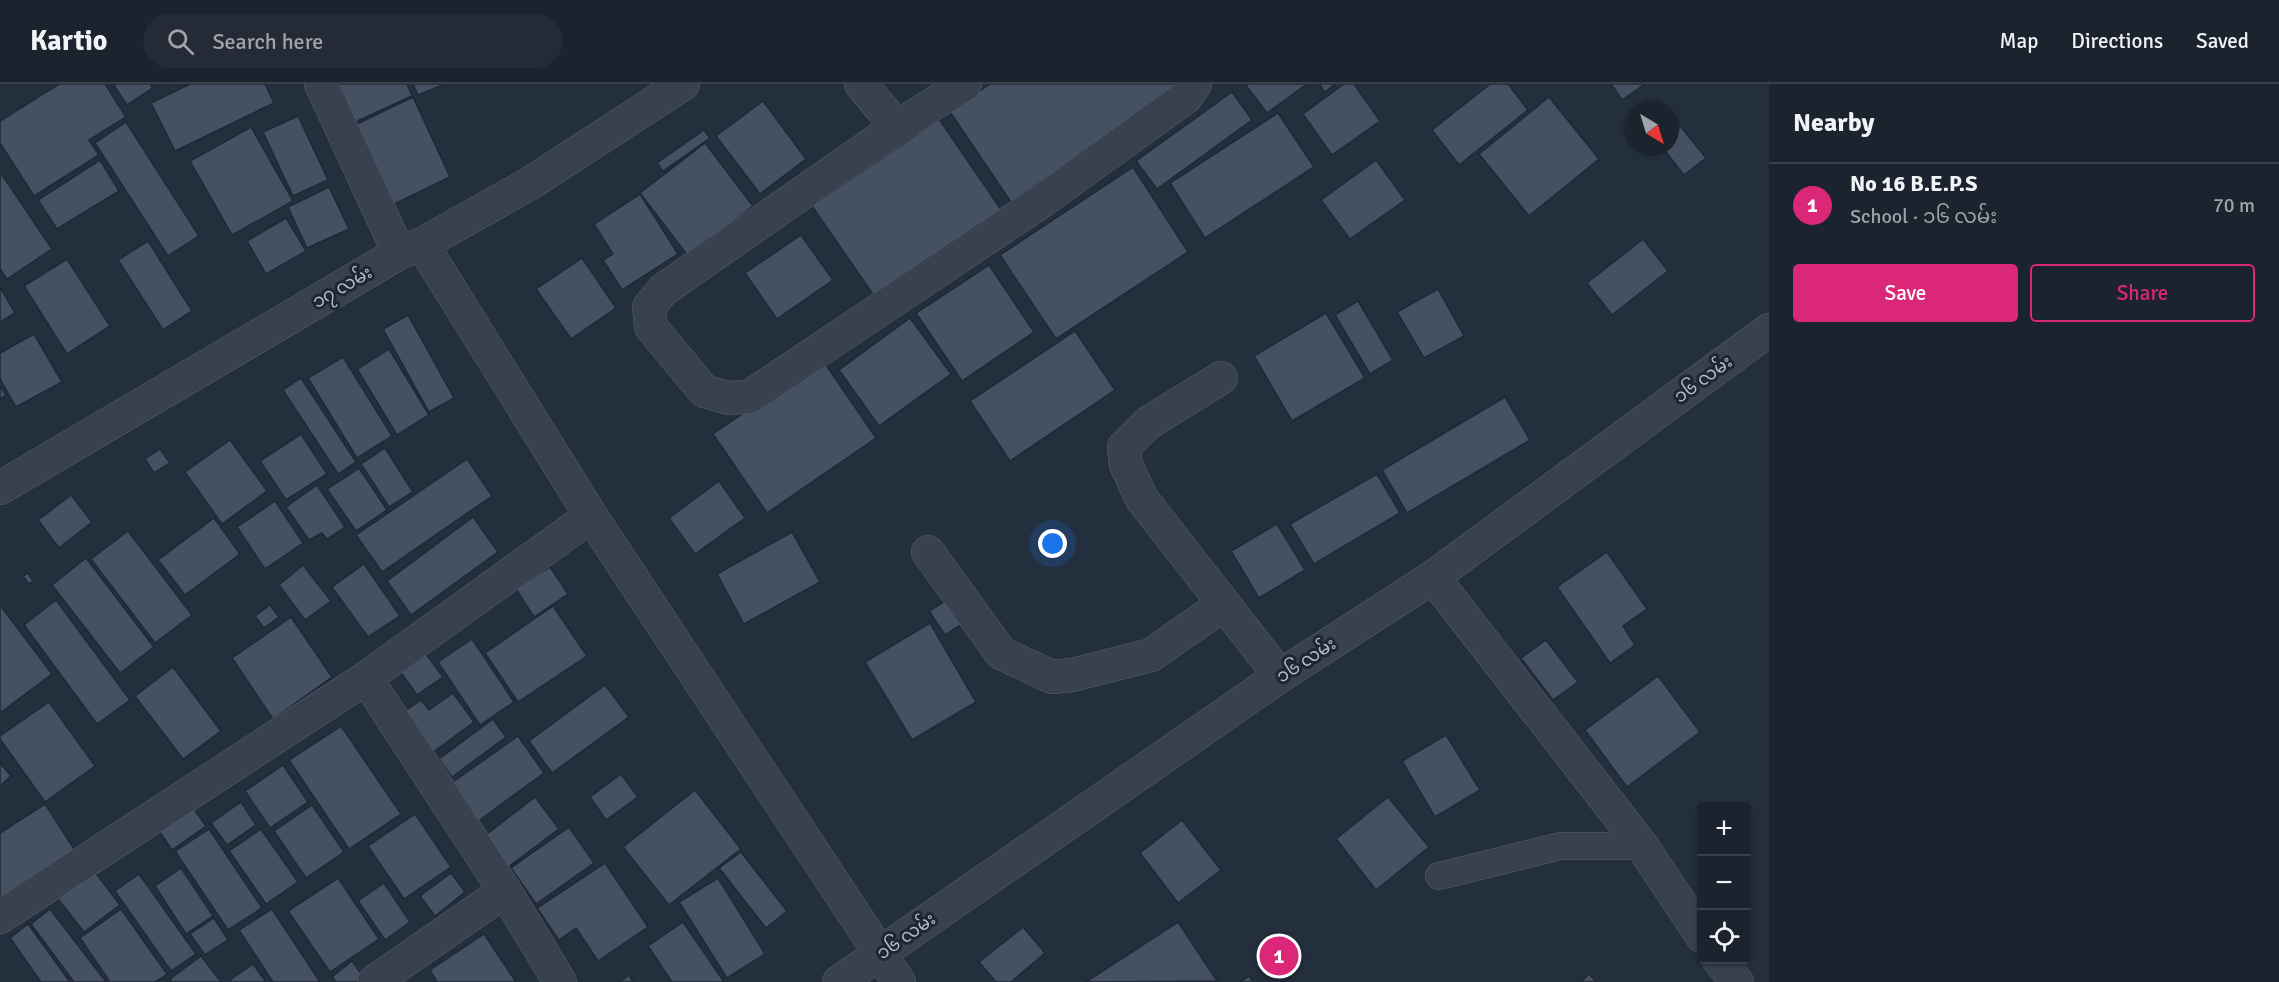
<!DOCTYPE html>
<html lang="en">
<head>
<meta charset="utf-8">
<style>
  :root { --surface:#1b232e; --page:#242b36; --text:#f1f3f6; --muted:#a0a4aa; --line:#39404a; --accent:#db2777 }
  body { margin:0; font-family:Signika,"Noto Sans Myanmar",sans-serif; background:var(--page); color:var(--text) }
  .controls { position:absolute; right:18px; bottom:18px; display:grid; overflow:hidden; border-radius:6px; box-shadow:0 2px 4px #0004 }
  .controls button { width:54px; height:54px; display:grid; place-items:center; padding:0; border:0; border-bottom:2px solid var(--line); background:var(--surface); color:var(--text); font:30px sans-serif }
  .compass { position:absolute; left:1625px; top:18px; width:54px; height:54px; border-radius:50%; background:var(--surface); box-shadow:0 2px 4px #0004; rotate:142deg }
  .you { position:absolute; left:1053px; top:460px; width:21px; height:21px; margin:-15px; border:4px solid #fff; border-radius:50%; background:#1a73e8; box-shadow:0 0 0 9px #1a73e833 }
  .badge { display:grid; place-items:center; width:39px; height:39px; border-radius:50%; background:var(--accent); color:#fff; font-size:20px; font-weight:700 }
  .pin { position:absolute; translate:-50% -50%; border:3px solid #fff; box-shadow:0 2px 6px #0006 }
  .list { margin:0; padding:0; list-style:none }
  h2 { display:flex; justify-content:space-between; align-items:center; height:78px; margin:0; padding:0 24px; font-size:26px }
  h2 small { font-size:20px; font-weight:400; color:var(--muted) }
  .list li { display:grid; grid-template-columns:39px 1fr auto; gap:18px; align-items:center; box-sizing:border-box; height:84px; padding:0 24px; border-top:2px solid var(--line) }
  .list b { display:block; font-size:22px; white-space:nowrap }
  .list p { margin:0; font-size:20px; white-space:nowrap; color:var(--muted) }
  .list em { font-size:20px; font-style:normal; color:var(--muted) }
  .actions { display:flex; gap:12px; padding:18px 24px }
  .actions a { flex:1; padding:14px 0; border:2px solid var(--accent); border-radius:6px; text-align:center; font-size:21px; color:var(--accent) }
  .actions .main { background:var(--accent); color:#fff }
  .icon { flex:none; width:33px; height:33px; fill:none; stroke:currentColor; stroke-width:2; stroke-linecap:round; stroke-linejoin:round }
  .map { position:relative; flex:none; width:1769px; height:898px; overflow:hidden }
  header { display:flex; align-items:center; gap:36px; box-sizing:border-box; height:84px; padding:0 30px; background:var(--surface); border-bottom:2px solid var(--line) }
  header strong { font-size:28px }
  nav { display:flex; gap:33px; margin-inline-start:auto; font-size:21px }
  .search { width:420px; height:54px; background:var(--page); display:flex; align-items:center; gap:15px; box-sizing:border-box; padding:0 21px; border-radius:33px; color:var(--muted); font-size:22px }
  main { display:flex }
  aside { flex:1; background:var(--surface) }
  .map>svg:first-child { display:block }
  .building { fill:#455162; stroke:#1f2835; stroke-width:1.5 }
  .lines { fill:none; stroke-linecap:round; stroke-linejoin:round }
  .service-casing { stroke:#565f6c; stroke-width:28 }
  .minor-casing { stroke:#565f6c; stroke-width:34 }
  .tertiary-casing { stroke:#565f6c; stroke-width:34 }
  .service { stroke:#38414e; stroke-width:27 }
  .minor { stroke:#38414e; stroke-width:33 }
  .tertiary { stroke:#38414e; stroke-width:33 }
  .labels { text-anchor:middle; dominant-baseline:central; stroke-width:6; stroke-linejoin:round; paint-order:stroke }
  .street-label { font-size:18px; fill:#b4bcc9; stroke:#1d2633 }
</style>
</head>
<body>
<header>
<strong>Kartio</strong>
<div class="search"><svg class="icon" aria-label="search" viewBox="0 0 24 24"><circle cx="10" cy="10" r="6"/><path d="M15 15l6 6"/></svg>Search here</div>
<nav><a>Map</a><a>Directions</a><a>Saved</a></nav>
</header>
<main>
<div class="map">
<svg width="1769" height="898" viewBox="0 0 1769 898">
  <rect width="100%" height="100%" fill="#242f3e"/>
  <g class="building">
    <path d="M59,0h46l21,33 -37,23 10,15 -65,41 -34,-53v-22z"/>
    <path d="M113,0h37l3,4 -26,17z"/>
    <path d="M190,0h75l9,19 -99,48 -24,-48z"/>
    <path d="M336,0h71l5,12 -59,27z"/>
    <path d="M413,0h32l-27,11z"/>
    <path d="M990,0h190l1,2 -170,116 -61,-90z"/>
    <path d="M1245,0h62l-40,29z"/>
    <path d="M1319,0h16l-10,8z"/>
    <path d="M1344,0h10l26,37 -48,34 -29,-41z"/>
    <path d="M1490,0h18l20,26 -69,55 -27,-35z"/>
    <path d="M1611,0h34l-23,16z"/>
    <path d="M1232,8l20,28 -95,69 -21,-28z"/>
    <path d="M413,13l37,80 -62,30 -37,-80z"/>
    <path d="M1549,13l50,62 -70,57 -50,-62z"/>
    <path d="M763,17l43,58 -46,35 -44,-58z"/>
    <path d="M1278,29l36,54 -109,71 -35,-55z"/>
    <path d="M298,32l30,64 -35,16 -30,-64z"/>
    <path d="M939,35l63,92 -127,86 -63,-91z"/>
    <path d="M126,38l73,114 -31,20 -73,-113z"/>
    <path d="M251,43l42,74 -61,34 -42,-74z"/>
    <path d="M1681,43l25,31 -22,17 -22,-28h8v-12z"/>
    <path d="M704,46l6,8 -47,33 -6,-8z"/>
    <path d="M705,59l48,63 -65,50 -48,-63z"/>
    <path d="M100,76l19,31 -62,38 -19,-29z"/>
    <path d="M1376,76l29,40 -55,39 -29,-39z"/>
    <path d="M1133,83l55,85 -132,87 -56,-84z"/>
    <path d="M0,88l52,77 -45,30 -7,-10z"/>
    <path d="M329,103l20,42 -42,19 -19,-41z"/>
    <path d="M640,110l38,60 -56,36 -19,-30 10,-6 -19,-30z"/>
    <path d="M286,134l20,33 -40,23 -19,-33z"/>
    <path d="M801,151l32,45 -56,39 -32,-46z"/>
    <path d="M1643,155l25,32 -56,44 -25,-32z"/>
    <path d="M148,157l44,70 -29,19 -45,-70z"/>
    <path d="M582,174l34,50 -45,31 -35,-50z"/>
    <path d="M67,175l43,67 -43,28 -43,-68z"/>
    <path d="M989,181l45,67 -72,49 -46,-68z"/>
    <path d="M0,203l15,26 -15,9z"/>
    <path d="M1438,205l26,47 -40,22 -27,-46z"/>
    <path d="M1358,217l35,59 -23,14 -35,-59z"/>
    <path d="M1326,229l39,65 -73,43 -38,-65z"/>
    <path d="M408,231l46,83 -25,14 -46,-83z"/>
    <path d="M910,234l41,56 -72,52 -40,-56z"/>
    <path d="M1075,247l40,59 -105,71 -40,-60z"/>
    <path d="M34,250l28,48 -46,25 -16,-28v-26z"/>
    <path d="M389,265l40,66 -32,20 -40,-66z"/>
    <path d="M343,273l49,79 -35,22 -49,-80z"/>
    <path d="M822,275l54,79 -109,75 -54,-79z"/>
    <path d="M301,294l55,84 -18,12 -55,-84z"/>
    <path d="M0,302l6,9 -6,4z"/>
    <path d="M1505,313l25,43 -123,73 -25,-43z"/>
    <path d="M301,350l26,40 -41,26 -26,-39z"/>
    <path d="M230,356l37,51 -45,33 -37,-52z"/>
    <path d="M385,364l28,44 -24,15 -28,-43z"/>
    <path d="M160,365l10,14 -16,10 -9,-14z"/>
    <path d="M467,375l25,37 -110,76 -26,-37z"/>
    <path d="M359,384l28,42 -31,21 -29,-42z"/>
    <path d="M1377,390l23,39 -86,51 -24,-40z"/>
    <path d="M719,397l26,37 -50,36 -26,-36z"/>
    <path d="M317,401l28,42 -18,12 -5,-6 -13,7 -23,-33z"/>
    <path d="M71,411l21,27 -33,26 -21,-28z"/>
    <path d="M275,417l28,42 -38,26 -28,-42z"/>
    <path d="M473,433l25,35 -87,63 -24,-34z"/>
    <path d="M214,434l26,36 -55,41 -27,-35z"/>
    <path d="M1277,440l28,46 -46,28 -28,-47z"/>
    <path d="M128,447l64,84 -37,28 -64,-84z"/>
    <path d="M792,448l28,50 -76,42 -27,-50z"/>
    <path d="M1607,468l40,57 -24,17 12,19 -25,18 -53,-76z"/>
    <path d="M86,474l68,89 -34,26 -68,-88z"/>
    <path d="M364,480l36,52 -32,21 -36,-50z"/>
    <path d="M303,481l28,36 -26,19 -26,-35z"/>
    <path d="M550,483l18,27 -34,23 -18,-28z"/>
    <path d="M28,489l5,8 -4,3 -6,-8z"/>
    <path d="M952,513l15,23 -22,15 -16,-24z"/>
    <path d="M56,516l74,100 -33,24 -73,-99z"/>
    <path d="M0,521l52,69 -52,39z"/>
    <path d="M270,521l9,12 -15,11 -9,-12z"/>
    <path d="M553,522l34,50 -69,46 -33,-49z"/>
    <path d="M291,533l41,60 -59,42 -41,-61z"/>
    <path d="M930,539l46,79 -64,38 -47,-78z"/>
    <path d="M472,555l42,63 -34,23 -42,-63z"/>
    <path d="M1546,556l32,42 -25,18 -32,-42z"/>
    <path d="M426,570l17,23 -26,18 -17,-24z"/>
    <path d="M173,583l48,64 -38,28 -48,-63z"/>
    <path d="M1658,592l42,56 -73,55 -42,-57z"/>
    <path d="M605,601l24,32 -77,56 -23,-32z"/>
    <path d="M453,609l21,29 -42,31 -30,-40 19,-13 8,10z"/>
    <path d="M49,618l46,64 -50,36 -45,-63v-3z"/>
    <path d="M493,635l13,18 -54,40 -13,-18z"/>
    <path d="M341,642l60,88 -52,35 -60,-89z"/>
    <path d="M1446,651l34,55 -45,27 -33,-56z"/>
    <path d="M518,652l26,37 -67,49 -27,-38z"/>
    <path d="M0,679l11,13 -11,10z"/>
    <path d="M283,681l25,37 -38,26 -25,-37z"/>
    <path d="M621,690l17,23 -32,23 -16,-23z"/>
    <path d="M695,706l46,59 -72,56 -46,-58z"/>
    <path d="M535,713l24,32 -52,39 -24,-31z"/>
    <path d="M1388,713l41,50 -53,43 -40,-51z"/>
    <path d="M241,718l15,23 -29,20 -16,-22z"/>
    <path d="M45,720l33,51 -78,50v-72z"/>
    <path d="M312,721l32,47 -38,26 -32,-47z"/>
    <path d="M194,725l12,17 -34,24 -12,-18z"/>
    <path d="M415,730l36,53 -47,32 -36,-53z"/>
    <path d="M1182,736l39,50 -43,33 -38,-50z"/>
    <path d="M569,743l25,36 -58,41 -25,-36z"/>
    <path d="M209,745l53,79 -34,22 -53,-79z"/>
    <path d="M261,745l37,53 -32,22 -37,-53z"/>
    <path d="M741,768l46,59 -21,17 -47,-60z"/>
    <path d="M605,779l43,64 -50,34 -22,-33 -17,12 -22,-32z"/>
    <path d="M181,784l32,48 -27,18 -31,-48z"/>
    <path d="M94,787l26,34 -36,27 -26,-33z"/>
    <path d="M451,789l14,19 -30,24 -15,-20z"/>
    <path d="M139,790l57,80 -25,17 -56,-80z"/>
    <path d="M338,794l41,61 -49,33 -42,-61z"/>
    <path d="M718,794l47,76 -38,24 -48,-76z"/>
    <path d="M384,799l26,39 -25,18 -27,-39z"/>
    <path d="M50,825l56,73h-32l-43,-58z"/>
    <path d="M121,825l46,65 -12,8h-45l-30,-44z"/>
    <path d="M272,825l48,73h-47l-34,-52z"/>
    <path d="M214,834l14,22 -23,15 -15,-21z"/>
    <path d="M683,838l41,60h-52l-24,-36z"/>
    <path d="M1178,838l39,59 -131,1z"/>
    <path d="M28,840l42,58h-29l-31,-44z"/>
    <path d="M1023,843l22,26 -34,29h-15l-17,-20z"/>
    <path d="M484,850l32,48h-79l-7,-12z"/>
    <path d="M201,872l20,26h-49l-2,-3z"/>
    <path d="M352,877l12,17 -6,4h-22l-4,-5z"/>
    <path d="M253,880l13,18h-34l-2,-2z"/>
    <path d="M1589,890l7,8h-15z"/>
    <path d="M629,891l4,7h-14z"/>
    <path d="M1249,892l4,6h-13z"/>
  </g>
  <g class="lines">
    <defs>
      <path id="service" d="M1439,792l122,-30h81"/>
      <g id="minor">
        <path d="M321,0l78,169"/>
        <path d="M861,0l36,43"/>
        <path d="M965,0l-68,43 -234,163 -14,17 2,20 53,64 24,7 21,-1 293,-196 143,-103 10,-14"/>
        <path d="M422,160l169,272 308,466"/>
        <path d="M1221,294l-73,45 -24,24 2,18 16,34 138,177"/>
        <path d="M928,468l73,101 51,24 20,-2 79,-20 73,-51"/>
        <path d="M1433,493l209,269 60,90"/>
        <path d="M366,594l139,213 -131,91"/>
        <path d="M505,807l55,91"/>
        <path d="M0,833l366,-239 225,-162"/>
        <path d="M1719,876l18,22"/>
        <path d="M839,898l441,-306 153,-99 336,-247"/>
      </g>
      <path id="tertiary" d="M0,404l399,-235 23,-9 107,-60 154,-100"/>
    </defs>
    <use href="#service" class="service-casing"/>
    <use href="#minor" class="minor-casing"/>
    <use href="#tertiary" class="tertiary-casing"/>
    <use href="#service" class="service"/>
    <use href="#minor" class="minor"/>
    <use href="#tertiary" class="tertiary"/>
  </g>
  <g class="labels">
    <g class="street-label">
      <text transform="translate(342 203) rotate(-30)">၁၇ လမ်း</text>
      <text transform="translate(1703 295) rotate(-36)">၁၆ လမ်း</text>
      <text transform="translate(1306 576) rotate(-33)">၁၆ လမ်း</text>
      <text transform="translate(906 852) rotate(-35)">၁၆ လမ်း</text>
    </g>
  </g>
</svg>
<div class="controls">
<button>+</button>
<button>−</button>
<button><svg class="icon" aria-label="locate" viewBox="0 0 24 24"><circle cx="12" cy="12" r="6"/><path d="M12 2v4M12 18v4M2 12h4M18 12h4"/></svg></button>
</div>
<svg class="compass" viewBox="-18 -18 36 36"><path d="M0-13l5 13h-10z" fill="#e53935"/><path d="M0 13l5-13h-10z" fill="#a0a4aa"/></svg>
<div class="you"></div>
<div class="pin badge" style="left:1279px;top:872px">1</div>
</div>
<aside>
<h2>Nearby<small></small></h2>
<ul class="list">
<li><span class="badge">1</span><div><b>No 16 B.E.P.S</b><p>School · ၁၆ လမ်း</p></div><em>70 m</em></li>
</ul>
<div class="actions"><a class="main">Save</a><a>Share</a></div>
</aside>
</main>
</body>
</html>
